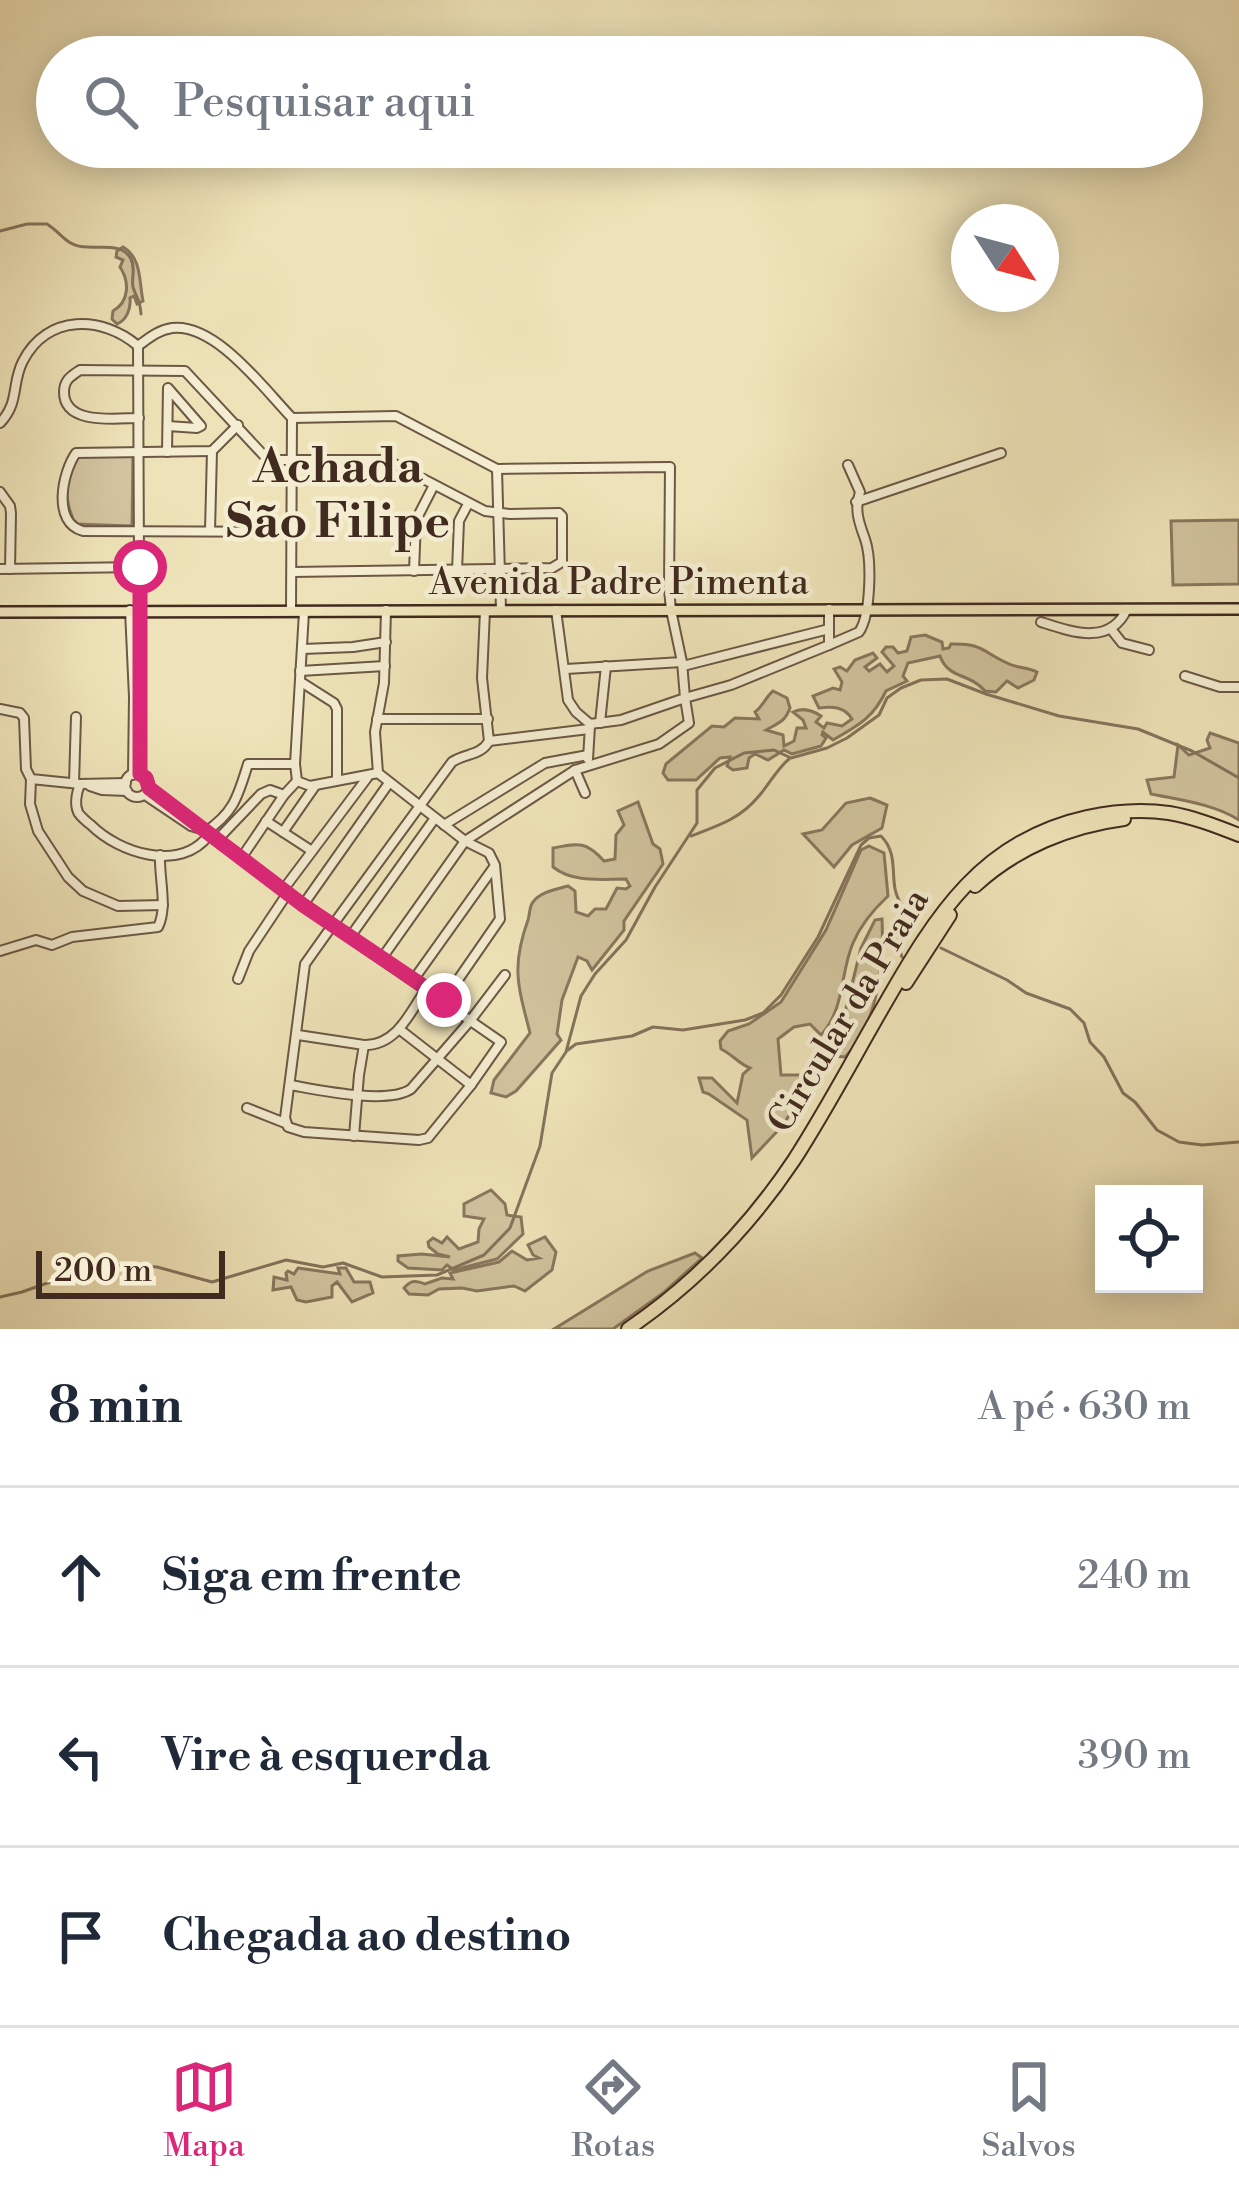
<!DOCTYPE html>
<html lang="pt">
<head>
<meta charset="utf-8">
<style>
  :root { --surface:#fff; --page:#f2f2f3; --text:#1f2937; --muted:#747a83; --line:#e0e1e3; --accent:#db2777 }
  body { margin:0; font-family:"Libre Bodoni",serif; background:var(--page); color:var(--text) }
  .controls { position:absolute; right:36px; bottom:36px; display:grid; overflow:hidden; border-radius:0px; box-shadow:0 6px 30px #0003 }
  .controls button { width:108px; height:108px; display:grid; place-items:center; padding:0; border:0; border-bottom:3px solid var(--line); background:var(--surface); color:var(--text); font:60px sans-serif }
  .compass { position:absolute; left:951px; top:204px; width:108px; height:108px; border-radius:50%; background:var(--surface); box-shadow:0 6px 30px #0003; rotate:126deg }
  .scale { position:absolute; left:36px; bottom:30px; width:189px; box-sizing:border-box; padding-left:12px; border:6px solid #412a1f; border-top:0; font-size:33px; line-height:42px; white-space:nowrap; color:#412a1f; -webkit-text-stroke:9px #f4edd1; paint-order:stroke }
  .stop { position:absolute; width:36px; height:36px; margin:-27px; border:9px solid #db2777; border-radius:50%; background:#fff }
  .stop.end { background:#db2777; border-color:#fff; box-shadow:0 3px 12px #0008 }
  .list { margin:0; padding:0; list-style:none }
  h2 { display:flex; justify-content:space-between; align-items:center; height:156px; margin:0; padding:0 48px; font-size:51px }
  h2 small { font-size:39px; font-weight:400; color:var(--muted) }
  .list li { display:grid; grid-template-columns:78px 1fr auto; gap:36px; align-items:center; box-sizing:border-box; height:180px; padding:0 48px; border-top:3px solid var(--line) }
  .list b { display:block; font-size:45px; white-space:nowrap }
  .list em { font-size:39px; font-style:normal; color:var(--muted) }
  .icon { flex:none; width:66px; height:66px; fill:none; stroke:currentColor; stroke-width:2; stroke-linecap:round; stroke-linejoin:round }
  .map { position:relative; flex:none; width:1239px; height:1329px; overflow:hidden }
  .search { position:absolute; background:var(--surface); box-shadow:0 6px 30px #0003; left:36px; right:36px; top:36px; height:132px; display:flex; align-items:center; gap:30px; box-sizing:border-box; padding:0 42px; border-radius:66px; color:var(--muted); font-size:45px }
  .sheet { height:696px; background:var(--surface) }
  nav { display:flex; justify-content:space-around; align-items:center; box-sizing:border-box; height:168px; border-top:3px solid var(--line); background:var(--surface); font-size:33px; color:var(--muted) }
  nav a { display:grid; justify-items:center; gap:6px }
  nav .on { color:var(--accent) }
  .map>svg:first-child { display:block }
  .green { fill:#d1c49e; stroke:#89775e; stroke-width:3 }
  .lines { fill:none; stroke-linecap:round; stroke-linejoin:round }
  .stream { stroke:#85735c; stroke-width:3 }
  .minor-casing { stroke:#6c5845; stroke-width:12 }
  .major-casing { stroke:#412a1f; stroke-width:14 }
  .highway-casing { stroke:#412a1f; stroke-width:16 }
  .minor { stroke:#f4edd1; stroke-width:8 }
  .major { stroke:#eee3b8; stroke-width:9 }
  .highway { stroke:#eee3b8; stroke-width:12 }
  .route { stroke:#db2777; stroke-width:15 }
  .labels { text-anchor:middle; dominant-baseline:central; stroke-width:9; stroke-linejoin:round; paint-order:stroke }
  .street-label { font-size:36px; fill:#412a1f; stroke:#f4edd1 }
  .district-label { font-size:48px; font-weight:bold; fill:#412a1f; stroke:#f4edd1 }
</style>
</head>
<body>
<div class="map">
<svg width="1239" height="1329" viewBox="0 0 1239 1329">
  <rect width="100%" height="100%" fill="#eee3b8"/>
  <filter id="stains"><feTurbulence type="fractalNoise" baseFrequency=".00167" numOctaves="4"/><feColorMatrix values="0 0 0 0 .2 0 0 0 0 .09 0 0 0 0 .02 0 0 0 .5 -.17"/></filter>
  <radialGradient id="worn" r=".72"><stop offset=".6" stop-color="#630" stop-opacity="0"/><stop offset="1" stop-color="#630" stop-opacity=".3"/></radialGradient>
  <g class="green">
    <path d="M123,247c19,11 16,35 20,54l-6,3 -3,-8 -4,2c1,10 -3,22 -13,26l-5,-5 1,-8c16,-9 17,-29 7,-44l3,-7 -7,-3 1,-6z"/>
    <path d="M77,454l56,2 -1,70 -57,-2c-12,-27 -11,-44 2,-70z"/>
    <path d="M1239,520v64l-66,1 -2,-64z"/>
    <path d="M925,635l17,7 1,7 6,-1 2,-4c31,-1 32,8 56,19 9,5 20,4 30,9l-3,8 -16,8 -11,-7 -11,11 -11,-1c-15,-18 -37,-12 -45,-35l-32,7 -5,13 4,5 -21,10c-13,27 -27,34 -53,49l-10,-8 -1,3 4,3 -5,8 -29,8 -8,-4 -16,10 -13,-6 -6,4 -2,10 -14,2 -6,-4 3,-9 -10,1 -24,22h-28l-5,-7 3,-9 46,-38 12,1 11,-9 24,1 -4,-7c8,-6 10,-14 18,-21l14,7 3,10c-5,14 -12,15 -24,22l17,5 1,11 10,-5 3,-13h9l-3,-8 -10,-8c10,-5 19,-2 28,4l-5,6 8,6 3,-5 15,3 10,-7c-7,-12 -19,-13 -33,-11l-6,-12 20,-8 7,2 2,-8 -8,-13 6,-2 7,4 8,-11 18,-7 4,5 -12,9 4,4 11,-7 7,8 7,-6 -12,-14 4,-5h7l5,6 9,-2 4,-14z"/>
    <path d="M1210,733l29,10v77c-25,-16 -59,-20 -88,-26l-4,-14 27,-3 4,-32 11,10 21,-7 -3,-8z"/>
    <path d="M870,798l17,7 -5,23 -30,17 -18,22 -31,-33 19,-4 24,-27z"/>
    <path d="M638,802l15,42 7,5 3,15 -39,57v9l-32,40 -5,-9 -9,-4 -16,43 -5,34 4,6 -45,51 -10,6 -15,-4 3,-13 36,-47c-12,-47 -19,-66 -2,-113 2,-6 1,-13 5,-18 7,-10 24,-13 35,-16l7,5 1,21 12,4 7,-7h11l11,-21 9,1 4,-3 -4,-7c-25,0 -53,4 -73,-12v-19c26,-5 33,-7 51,13l11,-2 1,-24 8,-10 -6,-14z"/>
    <path d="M869,846l15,7 4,43c-15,14 -27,28 -35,47 -13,30 -8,66 -32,92l-11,-11 -16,3 -16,12 3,36h31l-28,49 -32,34 -5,-38 -38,-26 -6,-2 -4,-14h13l25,25 6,-29 7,-6c-11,-4 -18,-14 -29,-19l-1,-8 8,-10 21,-7 32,-22 45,-72 35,-80z"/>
    <path d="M882,919c2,43 -4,107 -37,138l-13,-1 -5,-4 16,-32 18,-72 14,-28z"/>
    <path d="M491,1190l14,14 2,11 14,2 2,17 -26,25 -43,11 -7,-5 -5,5 -34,-2 -10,-7v-5l24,-2 28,3 -12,-3 -9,-7 -1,-5 5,-4 9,5 5,-6 12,12 19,-7 1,-13 5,-10 -20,-3v-12z"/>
    <path d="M545,1237l11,15 -4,18 -27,21 -11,-5 -37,5 -15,-3 -23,1 -11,6 -19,-1 -5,-6c7,-8 12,-8 21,-4l17,-6 11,1 -3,-6 49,-11 13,-11 15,9 12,-2 -6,-3 -5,-10z"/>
    <path d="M695,1253l7,5 -39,35 -50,36h-59l94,-58z"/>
    <path d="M298,1268l42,6 -2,-6h8l8,14h16l3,11 -21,9 -15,-20 -5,4v11l-26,5 -9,-2 -6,-13 -18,3 1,-13 13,3 -1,-7 2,-2 6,3z"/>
  </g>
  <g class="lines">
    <g class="stream">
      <path d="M0,231l27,-7h20c8,5 15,13 22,18 19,13 50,-5 62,17 5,10 0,19 2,28 3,11 7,11 8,27"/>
      <path d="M691,836c26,-10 49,-17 67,-39 11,-12 18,-27 31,-38"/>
      <path d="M941,948l66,32 19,13 44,16 14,14 6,19 14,15 19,36 12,9 22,28 22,12 23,3 37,-3"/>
      <path d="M568,1050l8,-6 56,-8 21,-9 30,3 62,-10 18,-7 18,-18 37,-58 43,-92 8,-7 12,-2c21,21 5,48 21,69l-5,36 5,16"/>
      <path d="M0,1297l22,-5 76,-27 59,2 55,15 74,-22 37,7 20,-4 39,14 55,-2 47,-20 26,-27 30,-82 12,-73 14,-21 15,-56 14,-22 31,-34 29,-53 42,-64v-33l18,-22 29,-15 30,-3 17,8 36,-10 20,-10 32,-23 8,-17 14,-10 20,-8 26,-1 39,15 73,22 79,13 54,22 47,27"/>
    </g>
    <defs>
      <g id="minor">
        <path d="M138,346l2,428"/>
        <path d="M138,346c11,-8 20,-16 34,-18 44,-5 92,61 120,90l-1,193"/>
        <path d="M139,418c-22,0 -75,8 -75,-26 0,-12 7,-16 16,-22l105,1 83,89h119l98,51 25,3 49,-1 3,3v46l-10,6 -260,4"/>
        <path d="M292,418l104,-2 101,53 173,-2 -1,122 2,21 11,52 -116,7"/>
        <path d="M0,423c20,-21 11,-39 23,-62 24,-47 79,-46 115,-15"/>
        <path d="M238,425l-26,26 -136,2c-14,20 -24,70 7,78l209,1"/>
        <path d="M167,452l1,-64 33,38 -4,2 -29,-2"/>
        <path d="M497,469l4,141"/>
        <path d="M0,492l10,14 1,7 -1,56"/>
        <path d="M856,502l145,-49"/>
        <path d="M210,531l2,-80"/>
        <path d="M0,569l140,-2"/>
        <path d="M414,571l2,-51 18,-35"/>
        <path d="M457,571l2,-50 9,-17"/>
        <path d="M130,610l4,87 -1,78"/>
        <path d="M386,610l-2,73 -9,49 3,41 87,68 24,12 6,12 5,54 -56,81"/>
        <path d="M556,610l12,90 8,12 14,12 31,-4 64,-22 -3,-36"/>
        <path d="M304,612l-9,152 2,17 13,5 68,-13"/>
        <path d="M1041,622c31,10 69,24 86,-13"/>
        <path d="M1111,629l11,14 27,7"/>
        <path d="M829,645l30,-13c12,-17 13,-73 6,-93 -6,-16 -11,-30 -5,-47l-12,-27"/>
        <path d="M303,649l50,-2 33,-5"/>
        <path d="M683,666l146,-37"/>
        <path d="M300,671l85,-5"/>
        <path d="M1185,676l35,11h19"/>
        <path d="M301,682l33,21 3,6v71"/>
        <path d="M0,709l20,4 4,5 2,51 5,10 49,5"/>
        <path d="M377,719h111"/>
        <path d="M600,723l6,-57"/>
        <path d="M489,741l100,-12"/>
        <path d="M588,759l2,-33"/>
        <path d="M575,770l10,23"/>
        <circle cx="137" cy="785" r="12"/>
        <path d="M31,779l-1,25 8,27 30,46 15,14 35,15 45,-1"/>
        <path d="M74,783l2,-66"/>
        <path d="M126,783l-46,1c-3,8 -6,19 -2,28 1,3 10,11 13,13 28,28 89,48 118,10"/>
        <path d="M90,786l12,4 25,1"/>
        <path d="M149,788l154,117 198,137 -30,43 -43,53 -9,2 -115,-8 -16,-5 -3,-9 20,-154 27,-38 120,-164c13,-9 29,-6 37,-21l-7,-63 3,-67"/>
        <path d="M145,795l46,31 10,3"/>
        <path d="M266,821l46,30"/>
        <path d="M444,825l101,-62 43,-8"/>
        <path d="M205,832c29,-19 33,-36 43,-68h47"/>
        <path d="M283,832l32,-46"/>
        <path d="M217,840l44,-46 9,-4 14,5"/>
        <path d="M242,857l42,-62 13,-14"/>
        <path d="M283,890l84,-112"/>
        <path d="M303,905l86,-122"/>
        <path d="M350,937l85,-119"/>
        <path d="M0,951l36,-11 16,5 20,-8 86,-10c10,-20 1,-48 2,-72"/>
        <path d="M382,958l83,-117 110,-71 84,-26 30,-21 -4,-25 46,-13 98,-40v-36"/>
        <path d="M238,979l11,-28 38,-57"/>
        <path d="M414,979l80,-112"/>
        <path d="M399,1029l72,56"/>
        <path d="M298,1035l66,10 -5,30 -5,61"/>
        <path d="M364,1045c32,1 46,-32 62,-56"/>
        <path d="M290,1085c29,5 97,20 121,4l59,-68 35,-46"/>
        <path d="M247,1108l38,15"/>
      </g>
      <path id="major" d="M0,612l1239,-3"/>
      <g id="highway">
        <path d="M975,886c41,-38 95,-60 149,-67"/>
        <path d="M906,983l44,-68"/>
        <path d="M628,1329c66,-45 122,-103 166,-169 33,-51 61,-105 92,-158 50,-87 96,-162 201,-185 28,-6 54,-8 82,-4 24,4 47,13 70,22"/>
      </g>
    </defs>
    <use href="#minor" class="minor-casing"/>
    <use href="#major" class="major-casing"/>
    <use href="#highway" class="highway-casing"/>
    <use href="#minor" class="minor"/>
    <use href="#major" class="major"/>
    <use href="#highway" class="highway"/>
  </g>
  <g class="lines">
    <path class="route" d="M140,567v207l6,4 3,10 154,117 141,95"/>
  </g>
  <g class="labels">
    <g class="street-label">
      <text x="619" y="583">Avenida Padre Pimenta</text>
      <text transform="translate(849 1011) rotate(-59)">Circular da Praia</text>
    </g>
    <g class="district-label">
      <text x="338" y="468">Achada<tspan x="338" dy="55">São Filipe</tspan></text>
    </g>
  </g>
  <rect width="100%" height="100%" filter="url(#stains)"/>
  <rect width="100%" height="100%" fill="url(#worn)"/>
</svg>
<div class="controls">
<button><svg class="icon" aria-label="locate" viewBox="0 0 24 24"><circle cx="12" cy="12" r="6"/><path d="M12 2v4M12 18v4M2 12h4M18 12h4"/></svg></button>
</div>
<svg class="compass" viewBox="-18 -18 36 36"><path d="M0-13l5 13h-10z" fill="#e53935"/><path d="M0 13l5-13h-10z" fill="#747a83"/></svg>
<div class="scale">200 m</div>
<div class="stop" style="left:140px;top:567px"></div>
<div class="stop end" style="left:444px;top:1000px"></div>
<div class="search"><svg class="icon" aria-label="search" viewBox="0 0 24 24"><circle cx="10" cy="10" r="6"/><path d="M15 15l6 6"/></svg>Pesquisar aqui</div>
</div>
<section class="sheet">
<h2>8 min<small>A pé · 630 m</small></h2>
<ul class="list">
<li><svg class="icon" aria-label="ahead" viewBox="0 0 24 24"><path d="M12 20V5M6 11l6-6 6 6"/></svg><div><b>Siga em frente</b></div><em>240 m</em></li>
<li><svg class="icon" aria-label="left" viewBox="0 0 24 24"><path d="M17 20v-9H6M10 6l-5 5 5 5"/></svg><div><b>Vire à esquerda</b></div><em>390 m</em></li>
<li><svg class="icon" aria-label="arrive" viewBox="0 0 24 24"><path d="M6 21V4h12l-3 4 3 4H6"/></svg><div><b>Chegada ao destino</b></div></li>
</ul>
</section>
<nav>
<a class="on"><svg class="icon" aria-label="map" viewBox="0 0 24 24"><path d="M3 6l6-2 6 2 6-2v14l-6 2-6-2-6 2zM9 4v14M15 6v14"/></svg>Mapa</a>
<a><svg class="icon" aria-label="directions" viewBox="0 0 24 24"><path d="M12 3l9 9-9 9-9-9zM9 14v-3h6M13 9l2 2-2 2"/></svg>Rotas</a>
<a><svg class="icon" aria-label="saved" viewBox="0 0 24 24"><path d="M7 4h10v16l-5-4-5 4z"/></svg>Salvos</a>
</nav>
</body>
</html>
